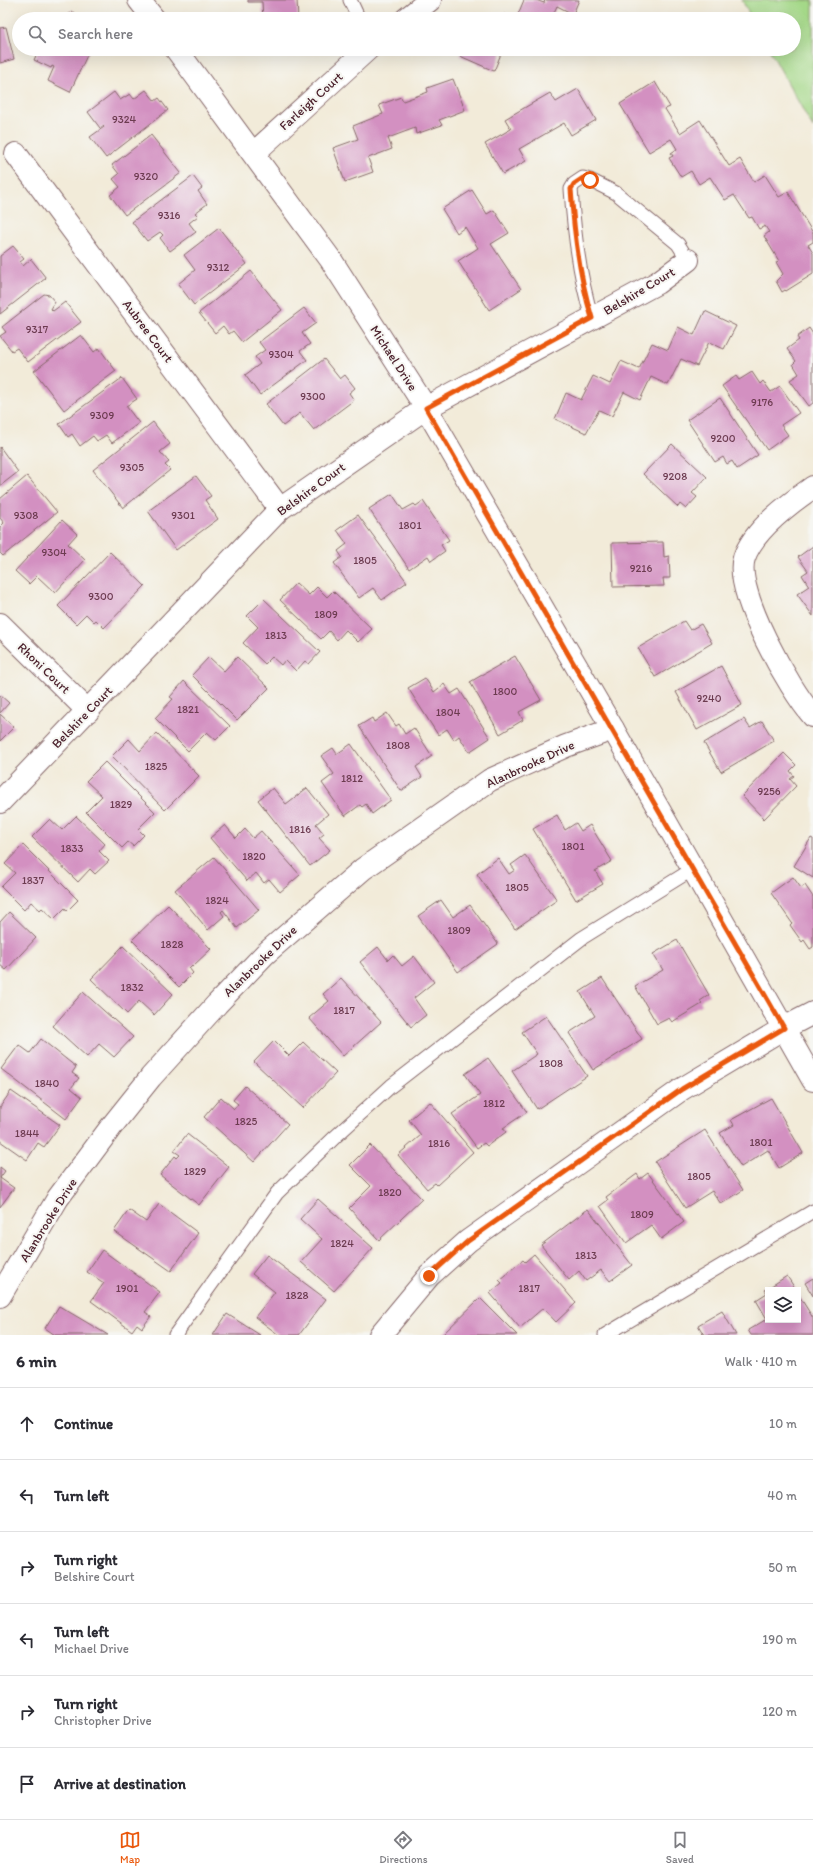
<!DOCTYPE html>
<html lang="en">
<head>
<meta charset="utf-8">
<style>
  :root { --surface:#fff; --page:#f7f7f7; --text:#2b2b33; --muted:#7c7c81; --line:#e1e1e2; --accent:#ea580c }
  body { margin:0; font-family:Itim,sans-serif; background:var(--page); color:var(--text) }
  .controls { position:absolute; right:12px; bottom:12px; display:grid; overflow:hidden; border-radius:0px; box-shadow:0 4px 16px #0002 }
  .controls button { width:36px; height:36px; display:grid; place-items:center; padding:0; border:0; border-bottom:1px solid var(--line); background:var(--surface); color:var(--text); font:20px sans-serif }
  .stop { position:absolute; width:12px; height:12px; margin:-9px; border:3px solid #ea580c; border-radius:50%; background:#fff }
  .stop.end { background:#ea580c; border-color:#fff; box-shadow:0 1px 4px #0008 }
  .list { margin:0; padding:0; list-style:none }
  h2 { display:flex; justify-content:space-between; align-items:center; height:52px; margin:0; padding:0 16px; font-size:17px }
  h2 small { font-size:13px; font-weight:400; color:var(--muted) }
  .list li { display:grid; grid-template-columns:26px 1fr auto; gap:12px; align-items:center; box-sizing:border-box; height:72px; padding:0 16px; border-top:1px solid var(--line) }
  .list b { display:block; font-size:15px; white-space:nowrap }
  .list p { margin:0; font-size:13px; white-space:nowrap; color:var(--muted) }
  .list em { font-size:13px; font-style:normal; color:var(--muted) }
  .icon { flex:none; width:22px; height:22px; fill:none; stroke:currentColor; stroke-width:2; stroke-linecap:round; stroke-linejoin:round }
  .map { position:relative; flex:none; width:813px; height:1335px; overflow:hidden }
  .search { position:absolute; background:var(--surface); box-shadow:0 4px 16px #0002; left:12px; right:12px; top:12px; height:44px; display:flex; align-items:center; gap:10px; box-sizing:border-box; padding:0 14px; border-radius:22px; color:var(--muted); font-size:15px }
  .sheet { height:484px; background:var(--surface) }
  nav { display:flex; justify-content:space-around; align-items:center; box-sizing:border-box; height:56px; border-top:1px solid var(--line); background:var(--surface); font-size:11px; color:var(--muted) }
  nav a { display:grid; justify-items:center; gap:2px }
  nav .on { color:var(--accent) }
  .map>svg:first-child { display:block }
  .green { fill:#a4d888; stroke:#777c5a }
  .building { fill:#d390c1 }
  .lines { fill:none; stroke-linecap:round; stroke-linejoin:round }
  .service-casing { stroke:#856668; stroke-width:15 }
  .minor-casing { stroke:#856668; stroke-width:24 }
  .tertiary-casing { stroke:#856668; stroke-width:24 }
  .service { stroke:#fff; stroke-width:13 }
  .minor { stroke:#fff; stroke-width:22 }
  .tertiary { stroke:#fff; stroke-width:22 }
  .route { stroke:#ea580c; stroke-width:5 }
  .labels { text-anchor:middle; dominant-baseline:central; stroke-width:4; stroke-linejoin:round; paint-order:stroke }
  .number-label { font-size:11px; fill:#6c3b50 }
  .street-label { font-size:13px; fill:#4a1f2b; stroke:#f6f6f2 }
</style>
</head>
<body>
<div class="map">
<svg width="813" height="1335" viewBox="0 0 813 1335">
  <rect width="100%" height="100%" fill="#f6f6f2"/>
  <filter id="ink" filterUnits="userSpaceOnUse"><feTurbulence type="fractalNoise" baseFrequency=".025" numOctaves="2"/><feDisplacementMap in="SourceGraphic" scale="8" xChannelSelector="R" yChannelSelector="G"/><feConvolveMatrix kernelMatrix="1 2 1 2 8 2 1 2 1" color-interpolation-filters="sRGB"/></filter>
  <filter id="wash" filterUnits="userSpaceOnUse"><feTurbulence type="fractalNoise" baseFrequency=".012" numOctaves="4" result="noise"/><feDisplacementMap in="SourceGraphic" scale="16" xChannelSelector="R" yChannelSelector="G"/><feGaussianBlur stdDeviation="0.9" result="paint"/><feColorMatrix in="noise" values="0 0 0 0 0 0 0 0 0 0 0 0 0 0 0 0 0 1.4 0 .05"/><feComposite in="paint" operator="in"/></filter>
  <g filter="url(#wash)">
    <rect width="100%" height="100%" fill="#f2ebd9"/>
    <path class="green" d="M742,0h71v128l-44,-79h25v-30h-42z"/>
    <g id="blocks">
      <g class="building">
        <path d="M248,0h49l1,19h-35l-1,-17h-14z"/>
        <path d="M524,0h12l8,3 1,-3h34l-6,14 -16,-8 -6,13h-35z"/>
        <path d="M71,11l15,8h-19z"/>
        <path d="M504,14l11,5h-13z"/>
        <path d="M6,27l8,32 -14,4v-35z"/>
        <path d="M39,49h51l-20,43 -22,-11 6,-14 -2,-1 -1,2 -17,-8z"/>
        <path d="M463,49h40l-9,22 -34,-15z"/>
        <path d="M453,79l12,31 -26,10 3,5 -26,9 -1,-6 -27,10 4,11 -24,9 5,14 -28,10 -12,-34 25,-9 -5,-13 30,-12 -4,-9 22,-8 2,4 25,-9 -1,-4z"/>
        <path d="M655,82l15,25 -5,2 15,24 20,-13 29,46 11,-7 14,23 11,-7 14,22 9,-5 25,41v9l-5,3 5,8v21l-27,17 -1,-1 -3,2 -6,-11 7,-7 -7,-12 3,-1 -15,-25 5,-4 -4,-6 -6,3 -7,-12 -3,1 -15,-23 -9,5 -15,-23 -11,7 -8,-13 -10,6 -12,-19 4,-2 -2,-3 6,-4 -6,-10 -22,13 -29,-48z"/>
        <path d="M578,89l18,31 -25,15 -7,-12 -45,26 7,12 -23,13 -18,-30 26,-15 -6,-10 45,-26 6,9z"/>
        <path d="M146,90l9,11 4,-3 9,12 -62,48 -16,-21 14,-10 -1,-1 -3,2 -12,-16 26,-20 6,8 10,-6 4,5z"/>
        <path d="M151,135l30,38 -56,42 -15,-20 10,-8 -7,-8 6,-5 -7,-9z"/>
        <path d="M193,176l9,12 -4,3 9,13 -12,9 3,3 -9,7 7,9 -26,19 -10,-13 3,-3 -3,-3 -13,9 -15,-19z"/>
        <path d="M472,190l15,24 7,-4 15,23 -18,11 30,45 -32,21 -31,-49 20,-13 -13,-21 -8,6 -15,-24z"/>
        <path d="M219,228l28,36 -53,41 -16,-21 17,-14 -11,-15z"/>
        <path d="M13,246l11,13 -4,3 3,4 8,-7 15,19 -46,36v-58z"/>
        <path d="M251,271l31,39 -40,32 -9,-11 -4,3 -6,-8 -8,7 -16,-20z"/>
        <path d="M44,294l5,1 6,7 -4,7 2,2 12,-9 16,20 -53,40 -11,-14 -5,3 -12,-15 6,-4 -4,-5z"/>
        <path d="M304,308l12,15 -14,10 8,11 -10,7 7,9 -47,35 -15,-20 15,-11 -5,-7 10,-7 -6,-8z"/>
        <path d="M705,311l31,15 -12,23 -15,-7 -12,24 -16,-7 -13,26 -17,-8 -11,23 -16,-8 -12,24 -13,-6 -13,23 -31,-14 11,-26 15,7 12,-24 17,8 11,-23 18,8 13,-26 16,7 10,-23 16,8z"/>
        <path d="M809,328l4,6v69l-4,3 -19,-26 9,-6 -6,-10 3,-3 -9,-12 12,-9 -2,-3z"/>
        <path d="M81,335l13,17 5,-4 17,23 -52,39 -30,-39z"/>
        <path d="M324,359l16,20 5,-4 10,13 -6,5 5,7 -40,30 -14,-17 -17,13 -17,-22z"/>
        <path d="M752,372l8,12 3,-3 8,11 9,-6 19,27 -18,12 7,10 -21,15 -45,-64 14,-10 3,4z"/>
        <path d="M122,378l15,21 -11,7 13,17 -27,20 -6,-8 -9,6 -4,-5 -13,10 -8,-12 -4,3 -9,-13z"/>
        <path d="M720,398l38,57 -21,14 -5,-8 -5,3 -4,-7 -8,5 -28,-42z"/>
        <path d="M153,422l17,22 -10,8 9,10 -4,3 5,5 -47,38 -30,-38z"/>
        <path d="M672,444l35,33 -15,16 5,4 -11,12 -6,-5 -2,3 -35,-33z"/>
        <path d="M0,447l18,25 -18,14z"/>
        <path d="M27,476l30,36 -54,44 -3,-3v-26l4,-4 -4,-5v-19z"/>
        <path d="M196,476l15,20 -6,4 13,19 -42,31 -28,-39z"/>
        <path d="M392,494l11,16 11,-6 2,2 7,-5 26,39 -8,5 4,6 -14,10 -3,-5 -19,13 -40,-60z"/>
        <path d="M358,515l49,67 -25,18 -9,-12 -14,10 -25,-35 8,-6 -4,-6 9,-7 -10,-14z"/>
        <path d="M62,520l15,14 -9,10 17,16 -30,33 -18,-17 -8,8 -14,-13z"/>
        <path d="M663,542l1,15 5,-1 1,22h-7l1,8 -51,1 -1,-44z"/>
        <path d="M813,546v70l-16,-22 12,-8 -7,-11 6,-4 -10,-14z"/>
        <path d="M110,552l35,34 -41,42 -8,-8 -2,2 -8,-8 -10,10 -18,-18z"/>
        <path d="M296,583l13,12 8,-8 10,10 6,-6 39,38 -14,13 -12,-12 -9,10 -8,-9 -8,8 -41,-39z"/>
        <path d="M264,599l56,53 -11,12 -4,-3 -9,10 -11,-11 -4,5 -9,-8 -7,7 -22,-21 15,-16 -11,-11z"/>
        <path d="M684,621l6,9 11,-6 11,19 -57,34 -17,-29z"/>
        <path d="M515,656l26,44 -22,12 4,8 -23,14 -30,-52z"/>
        <path d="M209,657l15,14 13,-14 32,31 -32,32 -45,-45z"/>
        <path d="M721,666l21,39 -45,25 -21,-38z"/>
        <path d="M425,678l9,14 10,-8 7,10 8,-5 31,49 -21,14 -10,-16 -5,4 -7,-11 -9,6 -30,-47z"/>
        <path d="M184,681l46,45 -14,14 -9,-8 -19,19 -33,-33 18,-19 -3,-2z"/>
        <path d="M0,695l9,8 -9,10z"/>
        <path d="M387,713l9,13 3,-2 6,10 9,-6 18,28 -16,11 6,10 -21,14 -42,-65 13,-8 2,4z"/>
        <path d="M0,714l14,13 -14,14z"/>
        <path d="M744,719l6,9 12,-7 12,20 -53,31 -17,-29z"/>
        <path d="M157,733l42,43 -34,34 -53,-54 17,-17 11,12z"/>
        <path d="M351,744l40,56 -19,14 -6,-10 -4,3 -2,-2 -15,11 -23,-33 12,-9 -13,-18 12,-8 4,6z"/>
        <path d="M784,753l12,12 -6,6 4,5 -4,3 6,7 -32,33 -22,-23z"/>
        <path d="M105,762l50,50 -17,17 6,6 -11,11 -5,-4 -6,6 -36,-36 16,-16 -16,-15z"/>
        <path d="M273,788l13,16 21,-16 21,26 -12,10 8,10 -5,4 11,12 -20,16 -52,-66z"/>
        <path d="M557,815l8,15 11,-7 5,8 9,-6 22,36 -17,10 8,13 -27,16 -43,-71z"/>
        <path d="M76,816l29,28 -6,7 10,10 -14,13 -5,-5 -12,13 -46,-45 18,-18 12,11z"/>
        <path d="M225,825l11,13 9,-9 8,9 8,-7 39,44 -20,17 -11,-13 -5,4 -8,-10 -9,8 -37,-43z"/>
        <path d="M811,838l2,1v39l-19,-12z"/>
        <path d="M23,845l55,55 -11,11 -2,-3 -11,11 -12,-11 -2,2 -9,-8 -7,8 -23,-23 14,-14 -10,-9z"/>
        <path d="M525,855l32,45 -42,29 -38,-55 21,-16 11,16 6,-4 -4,-5z"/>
        <path d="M214,857l45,53 -22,18 -14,-18 -2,2 3,4 -16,14 -33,-40z"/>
        <path d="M793,877l8,11 4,-3 8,12v50l-3,2 -6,-9 -2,2 -12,-17 2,-2 -21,-30z"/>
        <path d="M441,900l12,17 17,-12 28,39 -40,28 -40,-56z"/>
        <path d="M168,905l43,44 -18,17 -1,-1 -3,3 4,5 -14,14 -47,-47z"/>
        <path d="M9,912l27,26 -30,32 -6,-5v-43z"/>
        <path d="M677,940l32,55 -9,6 2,3 -30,18 -3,-4 -12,6 -22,-38 28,-16 -10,-16z"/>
        <path d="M123,946l50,48 -19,21 -15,-14 -12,13 -36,-35z"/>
        <path d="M378,947l10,13 5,-5 9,11 12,-10 20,26 -20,16 12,17 -15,12 -51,-65z"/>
        <path d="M341,978l40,44 -38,34 -34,-38 20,-17 -6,-7z"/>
        <path d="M602,978l40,61 -49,31 -24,-37 26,-17 -15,-24z"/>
        <path d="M83,992l50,45 -19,20 -15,-13 -12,13 -34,-31z"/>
        <path d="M546,1016l41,60 -50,33 -25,-38 25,-17 -15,-22z"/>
        <path d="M41,1039l35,28 -4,6 7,5 -8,10 11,9 -16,22 -65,-50 18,-24 11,8z"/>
        <path d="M274,1041l15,15 14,-14 33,31 -33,35 -49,-46z"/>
        <path d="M488,1058l39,54 -24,16 3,4 -19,14 -3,-3 -7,5 -25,-34 28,-19 -15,-21z"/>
        <path d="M245,1086l43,38 -34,38 -50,-45 17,-20 13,12 4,-5 -5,-4z"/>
        <path d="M11,1091l49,34 -16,22 -6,-4 -11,17 -27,-19v-34z"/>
        <path d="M771,1098l32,55 -24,15 -11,-18 -27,17 -21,-34 14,-8 -3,-5z"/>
        <path d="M430,1102l43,50 -36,33 -2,-2 -8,6 -29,-34 23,-20 -12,-15z"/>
        <path d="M705,1130l38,60 -22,14 -9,-13 -27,17 -30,-46z"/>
        <path d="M187,1134l42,33 -30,38 -39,-30 15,-19 2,2 3,-3 -6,-4z"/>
        <path d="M370,1145l52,54 -43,41 -30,-32 22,-22 -21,-21z"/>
        <path d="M0,1167l5,4 -5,7z"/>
        <path d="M648,1173l36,49 -23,17 -10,-14 -25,18 -26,-37 8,-6 -2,-3 31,-23 3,5z"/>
        <path d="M0,1178l14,10 -14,19z"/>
        <path d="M318,1199l55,49 -39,43 -33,-29 21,-23 -22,-20z"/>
        <path d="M159,1204l39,29 -27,38 -57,-40 15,-21 17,12z"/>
        <path d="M588,1209l44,56 -22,16 -9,-11 -15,11 -7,-10 -10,9 -28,-35z"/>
        <path d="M102,1250l58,42 -15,20 6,4 -9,12 -5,-4 -5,7 -41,-30 13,-18 -17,-11z"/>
        <path d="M534,1254l42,49 -20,19 -13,-14 -23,20 -30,-35 12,-10 -3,-3 24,-20 2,2z"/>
        <path d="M267,1255l59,44 -27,36h-20l-24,-18 20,-25 -23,-18z"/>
        <path d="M787,1276l9,14h-28v30h30v-26l15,24v17h-62l-3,-5 19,-11 -11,-19 11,-7 -2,-3z"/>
        <path d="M813,1278v18l-8,-13z"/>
        <path d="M480,1298l37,37h-75z"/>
        <path d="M59,1306l49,29h-53l-10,-7z"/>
        <path d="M722,1311l14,24h-32l-6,-10z"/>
        <path d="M227,1314l33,21h-47z"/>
      </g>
    </g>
  </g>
  <g filter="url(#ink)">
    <use href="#blocks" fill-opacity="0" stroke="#856668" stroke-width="1"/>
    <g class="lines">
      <defs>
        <g id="service">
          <path d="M350,0l9,19"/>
          <path d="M592,318c-13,-42 -18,-85 -21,-129l3,-5 9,-6 7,2 26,13 62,51 10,16"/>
          <path d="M175,1335l102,-142 58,-56 56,-51 191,-148 111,-69"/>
          <path d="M605,1335l208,-124"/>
        </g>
        <g id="minor">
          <path d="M406,19l24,-19"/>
          <path d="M254,153l114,-104"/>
          <path d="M16,154l264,355"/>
          <path d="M813,487c-23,16 -60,43 -69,71 -11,33 46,132 69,158"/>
          <path d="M0,624l88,87"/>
          <path d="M0,802l280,-293 146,-101 231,-125 31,-23"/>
          <path d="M0,1296l58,-98 53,-71 40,-50 66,-73 48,-50 98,-85 127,-89 76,-34 47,-17"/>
          <path d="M380,1335l49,-59 39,-35 214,-152 102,-61 29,-15"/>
        </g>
        <g id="tertiary">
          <path d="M139,0l15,19"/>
          <path d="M176,49l155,211 95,148 187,321 200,351"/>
        </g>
      </defs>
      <use href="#service" class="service-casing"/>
      <use href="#minor" class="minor-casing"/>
      <use href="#tertiary" class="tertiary-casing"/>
      <use href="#service" class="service"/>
      <use href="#minor" class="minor"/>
      <use href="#tertiary" class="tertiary"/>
    </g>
  </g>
  <g class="lines" filter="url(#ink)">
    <path class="route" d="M429,1276l39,-35 214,-152 102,-61 -358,-620 166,-90c-13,-42 -18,-84 -21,-129l3,-5 9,-6 7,2"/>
  </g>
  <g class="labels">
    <g class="number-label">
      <text x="124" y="119">9324</text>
      <text x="146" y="176">9320</text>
      <text x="169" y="215">9316</text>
      <text x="218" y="267">9312</text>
      <text x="37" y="329">9317</text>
      <text x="281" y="354">9304</text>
      <text x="313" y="396">9300</text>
      <text x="762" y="402">9176</text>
      <text x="102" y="415">9309</text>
      <text x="723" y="438">9200</text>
      <text x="132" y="467">9305</text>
      <text x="675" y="476">9208</text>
      <text x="26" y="515">9308</text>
      <text x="183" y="515">9301</text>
      <text x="410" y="525">1801</text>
      <text x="54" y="552">9304</text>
      <text x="365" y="560">1805</text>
      <text x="641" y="568">9216</text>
      <text x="101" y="596">9300</text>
      <text x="326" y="614">1809</text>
      <text x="276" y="635">1813</text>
      <text x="505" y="691">1800</text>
      <text x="709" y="698">9240</text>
      <text x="188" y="709">1821</text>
      <text x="448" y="712">1804</text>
      <text x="398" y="745">1808</text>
      <text x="156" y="766">1825</text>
      <text x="352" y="778">1812</text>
      <text x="769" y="791">9256</text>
      <text x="121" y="804">1829</text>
      <text x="300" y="829">1816</text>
      <text x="573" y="846">1801</text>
      <text x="72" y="848">1833</text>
      <text x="254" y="856">1820</text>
      <text x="33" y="880">1837</text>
      <text x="517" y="887">1805</text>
      <text x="217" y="900">1824</text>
      <text x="459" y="930">1809</text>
      <text x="172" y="944">1828</text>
      <text x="132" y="987">1832</text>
      <text x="344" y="1010">1817</text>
      <text x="551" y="1063">1808</text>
      <text x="47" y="1083">1840</text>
      <text x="494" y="1103">1812</text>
      <text x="246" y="1121">1825</text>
      <text x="27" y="1133">1844</text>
      <text x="761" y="1142">1801</text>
      <text x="439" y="1143">1816</text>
      <text x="195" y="1171">1829</text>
      <text x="699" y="1176">1805</text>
      <text x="390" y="1192">1820</text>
      <text x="642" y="1214">1809</text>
      <text x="342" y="1243">1824</text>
      <text x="586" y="1255">1813</text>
      <text x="127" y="1288">1901</text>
      <text x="529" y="1288">1817</text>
      <text x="297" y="1295">1828</text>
    </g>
    <g class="street-label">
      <text transform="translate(311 101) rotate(-42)">Farleigh Court</text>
      <text transform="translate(639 291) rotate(-31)">Belshire Court</text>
      <text transform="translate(148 331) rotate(53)">Aubree Court</text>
      <text transform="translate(394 358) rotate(57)">Michael Drive</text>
      <text transform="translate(311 489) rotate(-36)">Belshire Court</text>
      <text transform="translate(44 668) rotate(44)">Rhoni Court</text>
      <text transform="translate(82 717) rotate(-46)">Belshire Court</text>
      <text transform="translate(530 764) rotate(-25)">Alanbrooke Drive</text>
      <text transform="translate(260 961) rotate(-44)">Alanbrooke Drive</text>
      <text transform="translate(48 1220) rotate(-58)">Alanbrooke Drive</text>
    </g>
  </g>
</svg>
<div class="controls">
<button><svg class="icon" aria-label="layers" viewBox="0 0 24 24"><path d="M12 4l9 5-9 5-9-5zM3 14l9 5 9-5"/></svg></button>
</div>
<div class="stop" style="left:590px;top:180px"></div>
<div class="stop end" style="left:429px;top:1276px"></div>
<div class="search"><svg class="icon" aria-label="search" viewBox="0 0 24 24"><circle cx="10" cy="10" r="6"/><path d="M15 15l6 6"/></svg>Search here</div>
</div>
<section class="sheet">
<h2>6 min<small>Walk · 410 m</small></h2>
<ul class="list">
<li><svg class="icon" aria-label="ahead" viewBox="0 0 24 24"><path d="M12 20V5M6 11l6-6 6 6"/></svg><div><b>Continue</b></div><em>10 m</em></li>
<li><svg class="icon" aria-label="left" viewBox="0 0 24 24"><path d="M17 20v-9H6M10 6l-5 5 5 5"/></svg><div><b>Turn left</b></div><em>40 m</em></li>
<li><svg class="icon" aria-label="right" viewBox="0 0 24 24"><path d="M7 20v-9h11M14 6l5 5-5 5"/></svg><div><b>Turn right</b><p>Belshire Court</p></div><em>50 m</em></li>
<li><svg class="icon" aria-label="left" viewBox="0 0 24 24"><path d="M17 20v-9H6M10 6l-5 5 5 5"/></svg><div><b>Turn left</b><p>Michael Drive</p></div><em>190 m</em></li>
<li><svg class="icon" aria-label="right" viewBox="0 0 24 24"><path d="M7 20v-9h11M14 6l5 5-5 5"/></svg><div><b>Turn right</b><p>Christopher Drive</p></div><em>120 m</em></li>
<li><svg class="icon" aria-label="arrive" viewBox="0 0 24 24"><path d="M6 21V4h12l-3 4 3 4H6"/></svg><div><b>Arrive at destination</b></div></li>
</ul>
</section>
<nav>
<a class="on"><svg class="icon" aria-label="map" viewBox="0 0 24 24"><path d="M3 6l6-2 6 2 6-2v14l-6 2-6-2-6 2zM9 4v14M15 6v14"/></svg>Map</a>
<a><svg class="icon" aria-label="directions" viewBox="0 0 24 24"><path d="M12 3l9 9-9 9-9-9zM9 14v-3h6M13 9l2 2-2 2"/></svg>Directions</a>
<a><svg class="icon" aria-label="saved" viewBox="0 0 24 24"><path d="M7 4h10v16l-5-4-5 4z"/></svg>Saved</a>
</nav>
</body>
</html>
